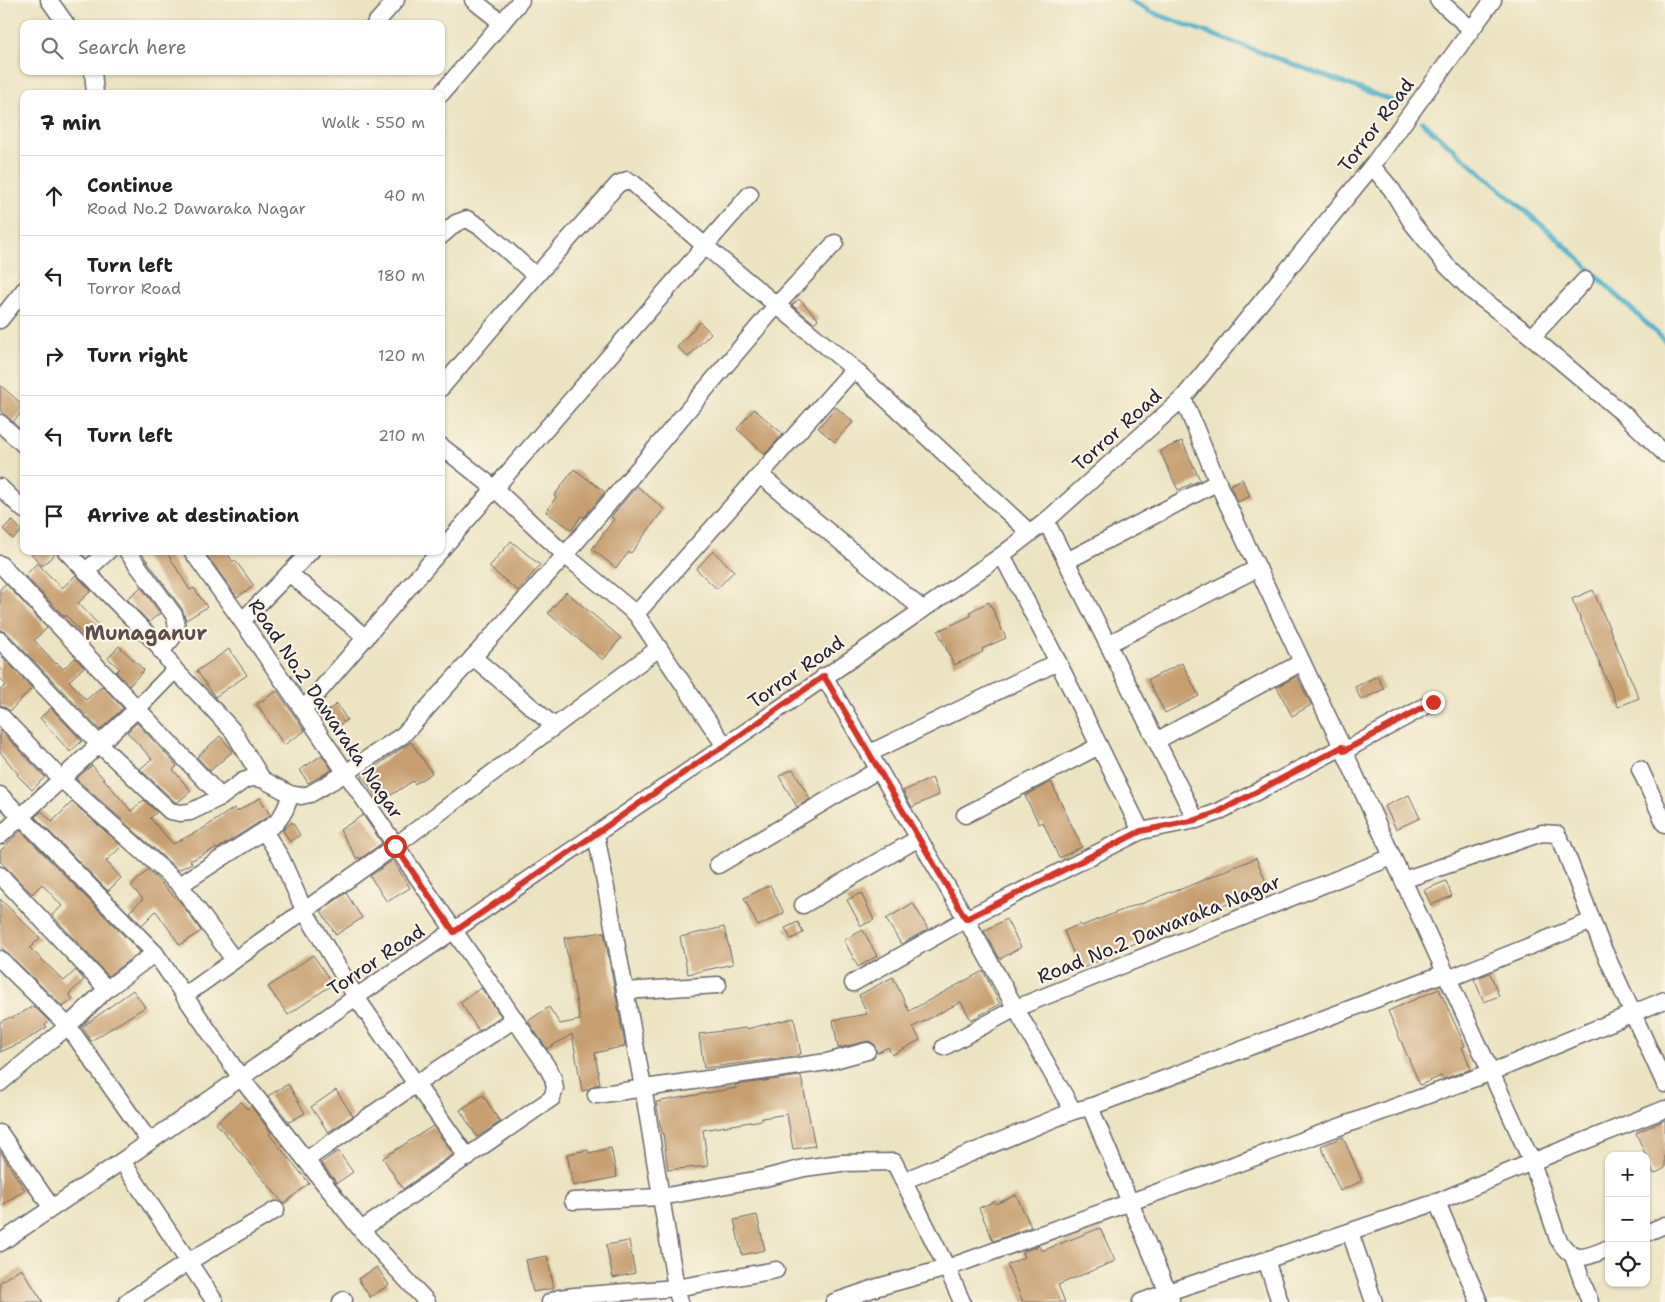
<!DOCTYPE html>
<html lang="en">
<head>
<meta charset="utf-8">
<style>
  :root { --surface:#fff; --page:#f2f2f2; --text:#222; --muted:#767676; --line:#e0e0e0 }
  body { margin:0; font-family:"Shantell Sans",sans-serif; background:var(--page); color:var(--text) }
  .controls { position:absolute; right:15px; bottom:15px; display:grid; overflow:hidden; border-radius:10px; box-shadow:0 1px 4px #0004 }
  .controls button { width:45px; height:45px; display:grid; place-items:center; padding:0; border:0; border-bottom:1px solid var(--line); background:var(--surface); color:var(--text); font:25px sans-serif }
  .stop { position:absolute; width:15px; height:15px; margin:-11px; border:4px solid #d93025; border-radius:50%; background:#fff }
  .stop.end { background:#d93025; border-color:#fff; box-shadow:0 1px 5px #0008 }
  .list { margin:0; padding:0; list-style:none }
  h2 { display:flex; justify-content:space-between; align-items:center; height:65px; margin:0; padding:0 20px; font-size:21px }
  h2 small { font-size:16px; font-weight:400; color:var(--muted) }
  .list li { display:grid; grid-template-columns:32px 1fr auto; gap:15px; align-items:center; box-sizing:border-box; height:80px; padding:0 20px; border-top:1px solid var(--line) }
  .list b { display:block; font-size:19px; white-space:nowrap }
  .list p { margin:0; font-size:16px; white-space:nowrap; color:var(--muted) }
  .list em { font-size:16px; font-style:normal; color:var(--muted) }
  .icon { flex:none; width:28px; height:28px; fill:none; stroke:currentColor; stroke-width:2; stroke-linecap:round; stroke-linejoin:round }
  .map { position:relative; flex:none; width:1665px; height:1302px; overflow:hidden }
  .search { position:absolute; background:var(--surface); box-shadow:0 1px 4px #0004; left:20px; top:20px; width:425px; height:55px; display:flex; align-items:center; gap:12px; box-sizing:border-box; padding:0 18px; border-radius:10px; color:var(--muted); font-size:19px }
  .panel { position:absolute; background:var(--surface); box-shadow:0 1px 4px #0004; left:20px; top:90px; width:425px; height:465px; border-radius:10px }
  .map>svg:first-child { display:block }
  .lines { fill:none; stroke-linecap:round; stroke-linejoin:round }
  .stream { stroke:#4aaec9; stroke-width:5 }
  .building { fill:#c69e70 }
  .minor-casing { stroke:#68666a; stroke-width:19 }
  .minor { stroke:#fff; stroke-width:16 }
  .route { stroke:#d93025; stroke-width:6 }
  .labels { text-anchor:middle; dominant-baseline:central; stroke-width:4.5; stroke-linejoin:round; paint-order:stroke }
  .street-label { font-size:19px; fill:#22223b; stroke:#fcf5e5 }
  .neighbourhood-label { font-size:20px; font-weight:bold; fill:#5b4d4e; stroke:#fcf5e5 }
</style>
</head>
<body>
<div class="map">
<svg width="1665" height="1302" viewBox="0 0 1665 1302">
  <rect width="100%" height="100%" fill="#fcf5e5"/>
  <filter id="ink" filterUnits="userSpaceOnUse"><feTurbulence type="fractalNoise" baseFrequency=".02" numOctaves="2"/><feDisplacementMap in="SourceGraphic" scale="10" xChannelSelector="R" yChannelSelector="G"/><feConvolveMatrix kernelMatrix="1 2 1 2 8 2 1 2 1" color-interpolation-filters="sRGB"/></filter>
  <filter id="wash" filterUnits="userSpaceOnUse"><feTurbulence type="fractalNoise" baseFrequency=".0096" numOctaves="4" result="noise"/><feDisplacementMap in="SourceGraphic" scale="20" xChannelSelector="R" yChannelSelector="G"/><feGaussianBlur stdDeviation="1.12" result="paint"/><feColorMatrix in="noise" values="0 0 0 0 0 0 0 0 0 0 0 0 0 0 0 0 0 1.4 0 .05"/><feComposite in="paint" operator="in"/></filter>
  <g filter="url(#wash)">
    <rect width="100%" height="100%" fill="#ebe3c1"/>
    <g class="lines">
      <g class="stream">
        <path d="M1130,0l21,12 250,92"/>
        <path d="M1422,122l136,117 107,102"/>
      </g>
    </g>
    <g id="blocks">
      <g class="building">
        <path d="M799,299l19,20 -4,4 -22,-18z"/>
        <path d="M700,322l11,11 -23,24 -11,-10z"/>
        <path d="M0,385l24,21v3l-11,13 -13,-12z"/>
        <path d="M836,407l17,15 -18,20 -17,-14z"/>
        <path d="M754,409l29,25 -18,20 -28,-25z"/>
        <path d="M1182,441l18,39 -22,10 -18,-39z"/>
        <path d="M574,469l31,23 -22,26 -2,-2 -9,14 -26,-18 10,-15 -2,-1z"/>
        <path d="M1242,479l8,17 -12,6 -8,-17z"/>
        <path d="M637,486l27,23 -33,44 -2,-1 -13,16 -24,-19 22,-30 -3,-2z"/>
        <path d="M12,520l10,11 -9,8 -10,-10z"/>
        <path d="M511,541l29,24 -22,26 -29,-24z"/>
        <path d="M29,551h27v2l-14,13z"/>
        <path d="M140,551h26l24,39 4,-2 13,19 -21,13 -4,-11z"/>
        <path d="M204,551h22l7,11 2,-2 19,26 -17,11z"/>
        <path d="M713,551l21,20 -17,18 -21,-20z"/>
        <path d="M37,563l25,25 14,-13 15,16 -13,12 20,21 -14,12 -18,-21 -1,2 -3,-3 -37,-38z"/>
        <path d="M6,584l41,44 -13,12 22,24 1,-1 6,6 12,-11 9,9 -15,14 17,19 16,-14 21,22 -23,22 -93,-97 -7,-3v-41z"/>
        <path d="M141,587l19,26 -11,9 -22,-23z"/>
        <path d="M1593,590l46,108 -21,9 -46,-108z"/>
        <path d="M566,592l55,46 -18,22 -55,-47z"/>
        <path d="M989,602l17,36 -24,11 1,3 -29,13 -16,-34 33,-15 -2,-4z"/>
        <path d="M119,646l25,24 -15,16 -13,-14 4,-3 -12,-11z"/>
        <path d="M229,649l18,26 -32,22 -18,-26z"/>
        <path d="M3,657l29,31 -22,23 -7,-5 -3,-1v-15l6,-5 -6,-7v-18z"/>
        <path d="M1182,663l17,33 -34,17 -17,-33z"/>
        <path d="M1297,676l14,29 -19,11 -15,-29z"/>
        <path d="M1377,676l7,13 -23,11 -6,-13z"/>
        <path d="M277,691l28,40 -21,14 -27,-41z"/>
        <path d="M337,704l10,16 -14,9 -11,-15z"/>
        <path d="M51,708l31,33 -12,11 -30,-34z"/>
        <path d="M137,723l40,43 -4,4 18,21 -13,11h-3l-35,-33 12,-10 -25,-27z"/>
        <path d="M0,730l45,47 -13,13 -15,-15 1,-1 -18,-22z"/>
        <path d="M220,736l13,15 -23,20 -13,-14z"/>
        <path d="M411,742l21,31 -17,11 -2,-3 -33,21 -18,-26z"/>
        <path d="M322,755l10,15 -24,13 -8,-13z"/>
        <path d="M92,765l39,46 13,-11 13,12 -7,6 23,26 31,-16 30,-20 2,4 24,-14 10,17 -53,34 -1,-1 -26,13 2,2 -14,7 -102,-91z"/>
        <path d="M793,769l17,30 -13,8 -18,-31z"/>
        <path d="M932,778l7,17 -27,12 -9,-16z"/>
        <path d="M1051,782l31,65 -23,11 -16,-36 -4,2 -14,-28z"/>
        <path d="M1409,795l11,23 -24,11 -11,-23z"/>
        <path d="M72,802l50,44 -16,15 15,17 -13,13 -73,-74 7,-6 10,11z"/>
        <path d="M363,815l19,28 -22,16 -1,-2 -2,2 -17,-29z"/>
        <path d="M292,822l8,13 -10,7 -7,-12z"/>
        <path d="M21,831l119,121 -32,24 -56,-61 10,-9 -20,-22 -10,10 -32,-33v-10z"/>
        <path d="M1256,858l13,31 -18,7 -1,-1 -40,16 -95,41v2l-35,15 -16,-38 16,-7 1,2 60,-23v1l37,-15 1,1z"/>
        <path d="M393,860l17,28 -23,14 -17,-26z"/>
        <path d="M148,870l33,33 20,28 -21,14 -24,-34 -14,14 -13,-13 14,-13 -12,-13z"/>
        <path d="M1446,881l6,15 -21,9 -7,-15z"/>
        <path d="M770,885l14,28 -26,13 -14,-28z"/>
        <path d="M346,893l16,25 -26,17 -15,-24z"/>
        <path d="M861,893l13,27 -13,6 -14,-26z"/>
        <path d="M0,899l40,39 -10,10 34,33 12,-11 8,10 -15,14 4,5 -10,8 -63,-61z"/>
        <path d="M913,903l15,26 -27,15 -15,-25z"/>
        <path d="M1006,919l15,28 -21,12 -16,-28z"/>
        <path d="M798,922l5,11 -12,6 -6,-11z"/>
        <path d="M724,927l9,37 -45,10 -8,-37z"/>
        <path d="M863,930l14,26 -19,11 -14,-27z"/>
        <path d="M604,932l21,114 -30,7 5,31 -6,1 -7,5 -5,1 -10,-57 -25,15 -19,-28 21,-14 11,17 20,-4 -16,-82z"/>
        <path d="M313,955l20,29 -45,31 -20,-28z"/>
        <path d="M983,971l17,33 -29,16 -10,-18 -48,25 7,13 -28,15 -4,-8 -11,6 -3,-9 -5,-3 -31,7 -5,-28 34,-6 -8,-19 34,-18 16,34z"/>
        <path d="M1490,973l9,23 -15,6 -10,-23z"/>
        <path d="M481,988l20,28 -22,15 -19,-29z"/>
        <path d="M1439,989l26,57 -3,1 9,22 -28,10 -2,-3 -21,9 -32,-74z"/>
        <path d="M133,990l12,17 -54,34 -9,-14z"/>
        <path d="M34,1006l15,15 -4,4 2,2 -24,15 -23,10v-30l11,-5 1,1z"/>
        <path d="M794,1018l7,36 -4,1v1l-93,12 -5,-34 47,-6v1z"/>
        <path d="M801,1076l14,70 -22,3 -6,-35 -25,4v2l-59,10 5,36 -40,4 -5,-37h-1l-6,-31 80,-14 -1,-3z"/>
        <path d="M288,1084l17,29 -16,9 -21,-26z"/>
        <path d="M336,1090l17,26 -25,16 -17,-25z"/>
        <path d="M483,1095l17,27 -23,15 -17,-27z"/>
        <path d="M241,1102l6,7 4,-3 20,27 -2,1 40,49 -25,21 -68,-81z"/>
        <path d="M1665,1120v48l-11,6 -18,-41z"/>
        <path d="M433,1126l20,28 -50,35 -20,-31z"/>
        <path d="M1343,1137l19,44 -22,10 -19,-45z"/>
        <path d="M611,1148l6,29 -44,9 -6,-32 21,-4 1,3z"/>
        <path d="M0,1151l25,39 -25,16z"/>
        <path d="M338,1151l15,21 -16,11 -16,-20z"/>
        <path d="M1016,1195l15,32 -38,14 -14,-33 16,-7 1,3z"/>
        <path d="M757,1215l8,35 -23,5 -8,-35z"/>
        <path d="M1100,1228l15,33 -57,24 7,17h-42l-16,-37 17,-8 -2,-5 17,-6 2,4h3z"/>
        <path d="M629,1241l6,32 -22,5 -7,-33z"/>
        <path d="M547,1256l7,32 -21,4 -7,-32z"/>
        <path d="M377,1267l12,18 -19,12 -12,-18z"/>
        <path d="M21,1268l22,34h-43v-20z"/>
      </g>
    </g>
  </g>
  <g filter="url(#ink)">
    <use href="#blocks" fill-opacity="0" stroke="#68666a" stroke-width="1"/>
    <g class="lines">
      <defs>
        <g id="minor">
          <path d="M49,0l17,24"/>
          <path d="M473,0l29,23"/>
          <path d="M1438,0l33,29"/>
          <path d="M375,24l21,-24"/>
          <path d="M93,71l2,23"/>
          <path d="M441,94l80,-94"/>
          <path d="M1372,166l20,24 20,33 34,42 27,27 59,45 95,80 38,37"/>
          <path d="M441,236l15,-13 11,-4 15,9 54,48"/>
          <path d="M0,320l24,-30"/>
          <path d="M1532,337l53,-57"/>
          <path d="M441,388l95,-112 82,-92 9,-4 6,3 72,63 149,123 176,164"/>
          <path d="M1183,398l37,90 124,263 188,411 26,77c16,26 27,19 51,9"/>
          <path d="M0,423l24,22"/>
          <path d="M441,446l53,42 71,67 71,59 89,132"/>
          <path d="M760,475l162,134"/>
          <path d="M0,487l24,23"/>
          <path d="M1046,521l150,299"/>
          <path d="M441,550l309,-356"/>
          <path d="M66,551l91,93 18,26 36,37 22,24 29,48"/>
          <path d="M127,551l47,64c7,18 -2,23 -13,36"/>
          <path d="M192,551l50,70 304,444 7,13 2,10 -3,10 -191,132"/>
          <path d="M1067,561l151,-79"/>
          <path d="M0,564l221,233"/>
          <path d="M86,571l22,-20"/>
          <path d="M289,573l77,65"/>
          <path d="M636,614l218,-245"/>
          <path d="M242,621l69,-70"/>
          <path d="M0,640l99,104 71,67 10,2 10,-1 31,-15 22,-16 9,-3 10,1 28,15 11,2 9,-2 36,-21 57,-38 162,-180 211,-249 59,-63"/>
          <path d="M1108,644l150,-76"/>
          <path d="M473,657l81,69"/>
          <path d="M824,676l142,243 107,192"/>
          <path d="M303,710l137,-159"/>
          <path d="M0,715l61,64 119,106 96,-62c8,-9 12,-17 14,-29"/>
          <path d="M1156,741l146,-79"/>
          <path d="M1344,751l89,-49"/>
          <path d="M870,753l188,-91"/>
          <path d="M1640,769l25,55"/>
          <path d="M0,795l155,158 86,125 120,152 66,72"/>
          <path d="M965,815l134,-69"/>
          <path d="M264,831l17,27 23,52 52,87 60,87 99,-65"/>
          <path d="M1141,831l55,-11 22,-8 124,-65"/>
          <path d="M596,834l47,253 33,201 4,14"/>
          <path d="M0,836l137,-127 38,-39"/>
          <path d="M718,865l160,-95"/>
          <path d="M0,875l107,114"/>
          <path d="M1403,880l139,-47 15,1 6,11 38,99 64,140"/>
          <path d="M180,885l54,75"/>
          <path d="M803,905l116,-67"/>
          <path d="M0,959l68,67 81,115"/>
          <path d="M1448,979l144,-58"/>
          <path d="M853,983l113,-64 175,-88 -83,-169 -56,-107"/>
          <path d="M625,991l93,-6"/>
          <path d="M184,996l211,-150 264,-198"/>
          <path d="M944,1047l72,-39 376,-151"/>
          <path d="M0,1083l68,-57 39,-37 48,-36"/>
          <path d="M596,1095l231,-33 40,-11"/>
          <path d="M1090,1107l81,193"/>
          <path d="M0,1133l52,75"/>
          <path d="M306,1160l110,-76 52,74"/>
          <path d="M122,1161l93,141"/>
          <path d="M903,1181l170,-70 17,-4 355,-134"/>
          <path d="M573,1201l88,-4 104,-19 39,-10 37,-5 53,-1 53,106 15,34"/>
          <path d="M1437,1202l42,100"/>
          <path d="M1350,1232l24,70"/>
          <path d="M1646,1233l19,-8"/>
          <path d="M0,1243l122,-82 234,-164 369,-251 277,-191 44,-34 137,-123 189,-232 121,-166"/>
          <path d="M1573,1256l17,46"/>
          <path d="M1266,1260l14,42"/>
          <path d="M127,1302l61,-40 88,-52"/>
          <path d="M341,1302l3,-2"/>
          <path d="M550,1302l9,-4 16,-2 101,-8 100,-18"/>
          <path d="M834,1302l44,-15 69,-19 545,-196 173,-72"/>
          <path d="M1141,1302l27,-10 98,-32 171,-58 95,-40 133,-53"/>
        </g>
      </defs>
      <use href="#minor" class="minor-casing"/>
      <use href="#minor" class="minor"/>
    </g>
  </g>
  <g class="lines" filter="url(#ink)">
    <path class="route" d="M395,846l59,86 251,-174 20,-12 99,-70 142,243 175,-88 55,-11 22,-8 124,-65 2,4 89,-49"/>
  </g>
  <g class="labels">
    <g class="street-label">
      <text transform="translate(1376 125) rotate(-53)">Torror Road</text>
      <text transform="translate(1117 430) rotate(-42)">Torror Road</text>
      <text transform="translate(796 672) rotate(-35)">Torror Road</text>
      <text transform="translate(326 709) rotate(56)">Road No.2 Dawaraka Nagar</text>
      <text transform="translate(1159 929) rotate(-22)">Road No.2 Dawaraka Nagar</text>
      <text transform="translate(376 960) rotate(-34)">Torror Road</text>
    </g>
    <g class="neighbourhood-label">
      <text x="146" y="633">Munaganur</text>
    </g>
  </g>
</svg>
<div class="controls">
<button>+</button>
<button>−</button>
<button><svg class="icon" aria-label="locate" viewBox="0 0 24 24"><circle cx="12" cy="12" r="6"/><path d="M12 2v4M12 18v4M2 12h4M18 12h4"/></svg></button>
</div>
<div class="stop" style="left:395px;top:846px"></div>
<div class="stop end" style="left:1433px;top:702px"></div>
<div class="search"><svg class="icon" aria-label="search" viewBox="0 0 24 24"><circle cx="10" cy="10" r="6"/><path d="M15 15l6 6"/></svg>Search here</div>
<section class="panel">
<h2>7 min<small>Walk · 550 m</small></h2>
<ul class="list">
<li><svg class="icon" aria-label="ahead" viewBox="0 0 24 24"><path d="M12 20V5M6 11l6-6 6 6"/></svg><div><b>Continue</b><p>Road No.2 Dawaraka Nagar</p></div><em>40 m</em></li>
<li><svg class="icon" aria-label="left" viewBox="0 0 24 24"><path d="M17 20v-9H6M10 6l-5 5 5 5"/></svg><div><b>Turn left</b><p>Torror Road</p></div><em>180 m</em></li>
<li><svg class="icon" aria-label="right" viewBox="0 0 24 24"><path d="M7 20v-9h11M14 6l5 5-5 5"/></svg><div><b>Turn right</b></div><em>120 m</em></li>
<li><svg class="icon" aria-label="left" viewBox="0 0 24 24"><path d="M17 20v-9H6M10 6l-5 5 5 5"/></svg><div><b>Turn left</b></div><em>210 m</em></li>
<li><svg class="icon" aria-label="arrive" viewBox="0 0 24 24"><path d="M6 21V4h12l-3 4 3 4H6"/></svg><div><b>Arrive at destination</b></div></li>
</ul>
</section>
</div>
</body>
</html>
